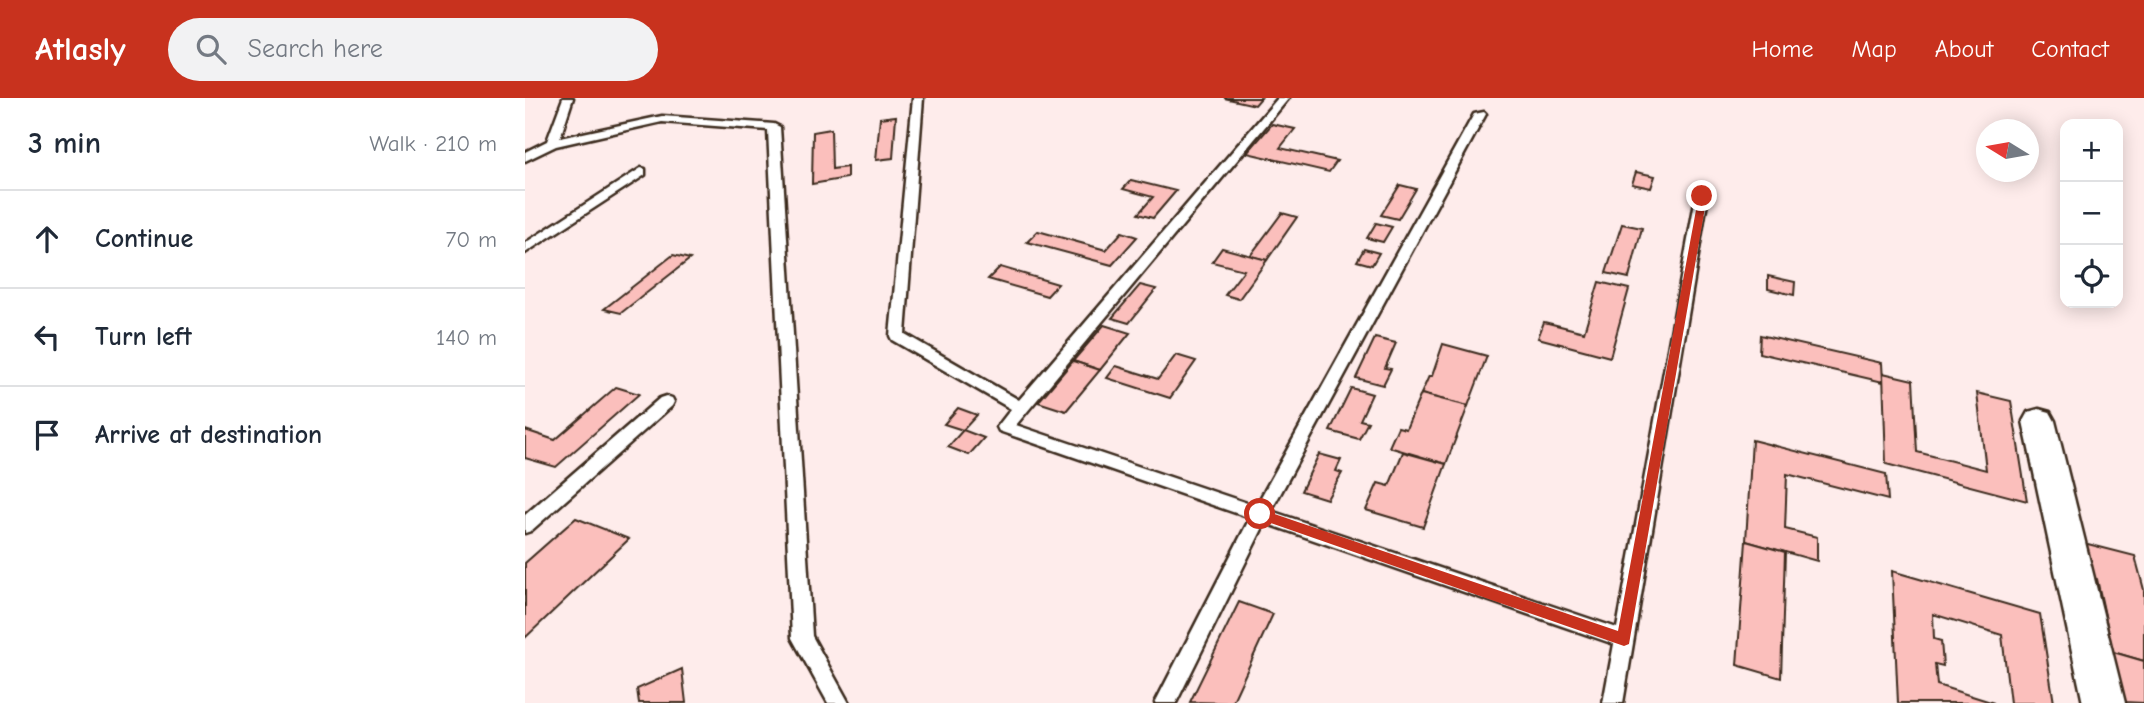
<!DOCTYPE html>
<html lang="en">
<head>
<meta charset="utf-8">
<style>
  :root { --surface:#fff; --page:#f2f2f3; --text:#1f2937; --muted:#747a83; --line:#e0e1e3; --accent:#c8321e }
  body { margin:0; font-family:"Comic Neue",sans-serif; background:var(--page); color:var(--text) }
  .controls { position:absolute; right:21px; top:21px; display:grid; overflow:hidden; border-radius:14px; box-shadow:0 4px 18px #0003 }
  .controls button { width:63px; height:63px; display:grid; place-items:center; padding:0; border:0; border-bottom:2px solid var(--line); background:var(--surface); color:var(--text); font:35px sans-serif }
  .compass { position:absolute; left:1451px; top:21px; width:63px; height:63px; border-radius:50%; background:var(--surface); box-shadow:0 4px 18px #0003; rotate:281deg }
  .stop { position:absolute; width:21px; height:21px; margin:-16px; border:5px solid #c8321e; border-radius:50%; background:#fff }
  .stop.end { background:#c8321e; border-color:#fff; box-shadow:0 2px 7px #0008 }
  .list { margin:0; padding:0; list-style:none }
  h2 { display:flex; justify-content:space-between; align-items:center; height:91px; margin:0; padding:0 28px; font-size:30px }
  h2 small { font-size:23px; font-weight:400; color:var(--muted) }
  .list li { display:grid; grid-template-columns:46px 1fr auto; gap:21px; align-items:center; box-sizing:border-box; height:98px; padding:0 28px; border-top:2px solid var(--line) }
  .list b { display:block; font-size:26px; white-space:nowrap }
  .list em { font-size:23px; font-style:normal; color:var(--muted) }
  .icon { flex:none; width:38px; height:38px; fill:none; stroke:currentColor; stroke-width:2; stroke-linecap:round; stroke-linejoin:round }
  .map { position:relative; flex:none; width:1619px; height:605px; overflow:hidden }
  header { display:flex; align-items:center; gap:42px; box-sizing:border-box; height:98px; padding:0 35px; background:var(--accent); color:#fff }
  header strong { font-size:33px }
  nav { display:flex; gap:38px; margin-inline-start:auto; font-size:24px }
  .search { width:490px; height:63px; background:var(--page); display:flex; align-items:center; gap:18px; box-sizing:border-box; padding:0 24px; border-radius:38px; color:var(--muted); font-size:26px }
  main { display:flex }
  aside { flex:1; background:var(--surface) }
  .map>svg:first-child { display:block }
  .building { fill:#fbbfbc; stroke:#3b2a1e; stroke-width:2 }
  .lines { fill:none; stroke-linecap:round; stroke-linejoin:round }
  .service-casing { stroke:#3b2a1e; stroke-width:5 }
  .minor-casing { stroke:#3b2a1e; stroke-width:5 }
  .service { fill:#fff; fill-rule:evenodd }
  .minor { fill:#fff; fill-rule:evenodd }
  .route { fill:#c8321e }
</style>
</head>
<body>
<header>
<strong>Atlasly</strong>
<div class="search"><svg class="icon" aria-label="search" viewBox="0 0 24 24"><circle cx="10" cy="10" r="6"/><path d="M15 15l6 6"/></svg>Search here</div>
<nav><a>Home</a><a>Map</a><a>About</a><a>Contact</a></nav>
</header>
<main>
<aside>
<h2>3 min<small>Walk · 210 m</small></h2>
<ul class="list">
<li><svg class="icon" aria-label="ahead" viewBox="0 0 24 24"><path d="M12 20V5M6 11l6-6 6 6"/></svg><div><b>Continue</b></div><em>70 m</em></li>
<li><svg class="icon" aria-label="left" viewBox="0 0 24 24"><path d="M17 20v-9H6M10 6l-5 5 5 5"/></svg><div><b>Turn left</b></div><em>140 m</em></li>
<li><svg class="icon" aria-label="arrive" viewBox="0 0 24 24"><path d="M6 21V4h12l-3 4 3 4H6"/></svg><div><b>Arrive at destination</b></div></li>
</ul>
</aside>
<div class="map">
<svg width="1619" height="605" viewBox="0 0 1619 605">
  <rect width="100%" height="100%" fill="#feeceb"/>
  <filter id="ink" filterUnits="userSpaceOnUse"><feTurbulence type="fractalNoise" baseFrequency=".0143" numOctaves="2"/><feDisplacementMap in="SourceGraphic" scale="14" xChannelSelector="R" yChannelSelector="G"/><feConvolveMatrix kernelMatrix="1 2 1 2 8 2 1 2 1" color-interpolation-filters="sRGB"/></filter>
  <g filter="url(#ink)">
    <g class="building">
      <path d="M699,0h37l-6,7z"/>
      <path d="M371,18l-3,42 -17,2 4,-42z"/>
      <path d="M747,26l23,5 -15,19 57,13 -8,11 -82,-19z"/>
      <path d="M306,31l1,40 15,-2v11l-35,6 1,-52z"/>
      <path d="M1111,74l19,4 -4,12 -19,-4z"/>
      <path d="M606,82l45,11 -23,27 -15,-4 15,-17 -30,-8z"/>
      <path d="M875,87l16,4 -18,30 -17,-4z"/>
      <path d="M757,115l15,4 -30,43 -17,-4z"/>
      <path d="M851,125l16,4 -9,15 -16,-4z"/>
      <path d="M1097,126l20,4 -13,50 -23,-5z"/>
      <path d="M513,133l68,19 16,-18 15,5 -25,28 -85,-23z"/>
      <path d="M697,150l45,12 -28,39 -14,-4 19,-25 -32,-8z"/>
      <path d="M839,151l15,4 -7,12 -15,-4z"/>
      <path d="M148,157l17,4 -69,54 -17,-4z"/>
      <path d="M475,169l58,17 -11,12 -59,-17z"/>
      <path d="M1243,178l27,6 -1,13 -26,-6z"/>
      <path d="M1074,184l30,7 -19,68 -72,-19 6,-16 40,10z"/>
      <path d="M615,187l16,4 -27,34 -17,-5z"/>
      <path d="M579,227l26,8 -30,37 -27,-9z"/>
      <path d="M1235,237l122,28 1,19 -124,-29z"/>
      <path d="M850,240l21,5 -11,25 6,1 -8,16 -27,-7z"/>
      <path d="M918,246l44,12 -19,50 -47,-12 8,-18h3z"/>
      <path d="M651,257l20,6 -26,37 -63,-20 9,-12 42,13z"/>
      <path d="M548,263l27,9 -34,41 -28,-9z"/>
      <path d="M1358,275l30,7 4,72 69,18 -9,-77 34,8 16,100 -141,-37z"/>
      <path d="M91,289l23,7 -83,73 -31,-9v-28l30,10z"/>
      <path d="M826,290l21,6 -12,26 8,2 -9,17 -29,-8z"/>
      <path d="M896,296l47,12 -22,58 -57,-17 9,-20 8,2z"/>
      <path d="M433,310l19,7 -14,15 -19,-6z"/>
      <path d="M438,332l21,8 -15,17 -21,-8z"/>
      <path d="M1227,342l134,34 2,26 -101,-26 -2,55 32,8v24l-71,-20z"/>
      <path d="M878,354l43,12 -23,63 -57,-17 12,-27 11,3z"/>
      <path d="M794,356l22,6 -5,11 6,2 -15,26 -26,-8z"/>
      <path d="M51,420l53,21 -104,99v-75z"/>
      <path d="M1221,443l39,11 -4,126 -44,-13z"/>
      <path d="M1551,443l59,15 9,34v71l-31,-9 -16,-73 -13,-3z"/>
      <path d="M1367,473l148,43 14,89h-44l-8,-68 -69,-21 1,25 7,2 2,25 -8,-2 2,21 57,18h-96z"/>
      <path d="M714,504l34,12 -41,89 -42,-1z"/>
      <path d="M1588,554l31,9v42l-20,-1z"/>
      <path d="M157,571l4,34h-47l-2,-14z"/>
    </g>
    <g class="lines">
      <defs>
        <g id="service">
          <path d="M38,0h10l-13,40 102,-22 112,8 6,3 32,509 37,67h-21l-36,-65 -24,-508 -106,-8 -106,24 -31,15v-9l22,-11z"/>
          <path d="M388,0h10l-18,236 114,66 259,-302h11l-273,327 240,81 218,-392 10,-2 2,2 -215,397 346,117 79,-432 2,-3h8l2,3 -85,507h-20l11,-59 -349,-121 -89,180h-21l95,-185 -251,-87 -2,-4 14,-18 -119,-69 -2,-4z"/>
          <path d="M116,70l4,1v6l-120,78v-10z"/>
          <path d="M141,298l6,2 2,4 -2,4 -141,125 -6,2v-18l135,-117z"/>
        </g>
        <path id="minor" d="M1514,311l11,3 5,9 70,282h-42l-60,-282 5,-9z"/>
      </defs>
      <use href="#service" class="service-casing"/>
      <use href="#minor" class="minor-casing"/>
      <use href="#service" class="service"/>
      <use href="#minor" class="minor"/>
    </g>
  </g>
  <path class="route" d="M1174,96l8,2 -78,448 -5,2 -368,-128 -2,-4 6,-5 358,122z"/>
</svg>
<div class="controls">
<button>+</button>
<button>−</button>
<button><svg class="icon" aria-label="locate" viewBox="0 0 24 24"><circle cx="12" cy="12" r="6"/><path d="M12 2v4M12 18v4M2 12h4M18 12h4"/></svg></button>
</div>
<svg class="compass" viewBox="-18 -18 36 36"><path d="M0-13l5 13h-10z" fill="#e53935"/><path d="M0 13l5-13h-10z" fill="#747a83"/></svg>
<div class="stop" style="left:735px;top:416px"></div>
<div class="stop end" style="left:1177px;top:98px"></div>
</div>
</main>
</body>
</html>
